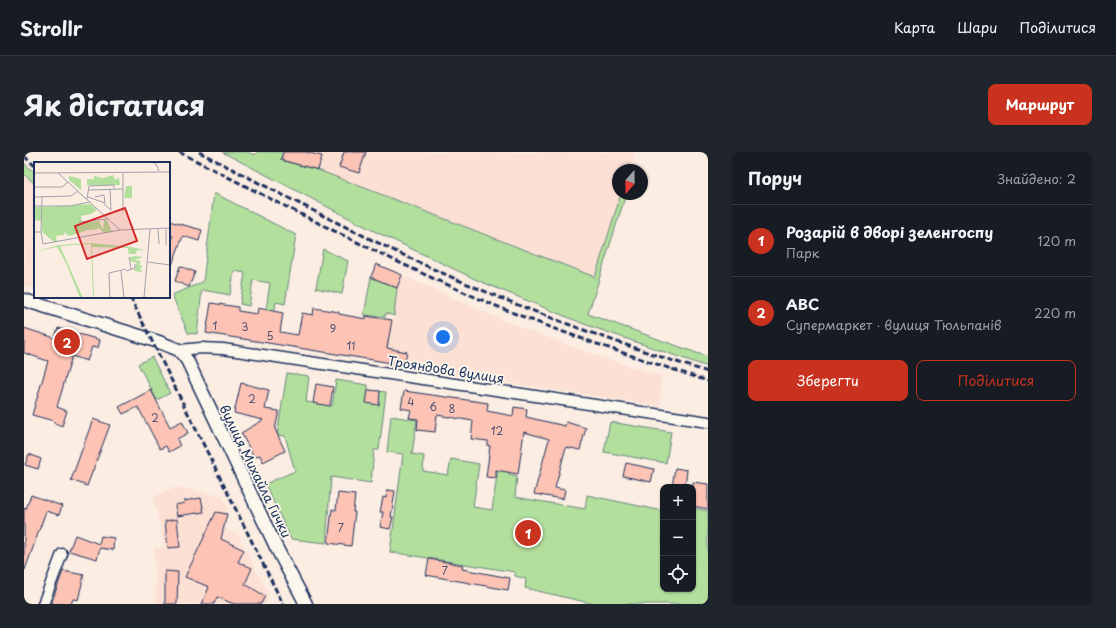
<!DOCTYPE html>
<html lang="uk">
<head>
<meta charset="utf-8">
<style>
  :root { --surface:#171b24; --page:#20242c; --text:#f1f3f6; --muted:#9ea1a6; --line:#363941; --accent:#c8321e }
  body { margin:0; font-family:"Playpen Sans",sans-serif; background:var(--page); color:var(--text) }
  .controls { position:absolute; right:12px; bottom:12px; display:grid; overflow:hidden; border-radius:8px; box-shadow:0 1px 3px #0004 }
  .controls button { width:36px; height:36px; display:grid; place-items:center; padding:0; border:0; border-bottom:1px solid var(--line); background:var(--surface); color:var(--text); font:20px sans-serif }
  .compass { position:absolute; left:588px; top:12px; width:36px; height:36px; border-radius:50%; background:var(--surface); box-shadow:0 1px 3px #0004; rotate:200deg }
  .you { position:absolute; left:419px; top:185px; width:14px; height:14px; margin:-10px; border:3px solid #fff; border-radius:50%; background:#1a73e8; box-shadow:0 0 0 6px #1a73e833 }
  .badge { display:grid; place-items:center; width:26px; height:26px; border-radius:50%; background:var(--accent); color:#fff; font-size:13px; font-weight:700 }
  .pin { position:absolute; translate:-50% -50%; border:2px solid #fff; box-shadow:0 1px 4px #0006 }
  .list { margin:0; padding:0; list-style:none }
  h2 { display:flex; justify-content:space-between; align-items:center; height:52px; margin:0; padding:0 16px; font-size:17px }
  h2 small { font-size:13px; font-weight:400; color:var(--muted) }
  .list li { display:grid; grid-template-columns:26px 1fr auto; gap:12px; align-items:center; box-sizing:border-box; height:72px; padding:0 16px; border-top:1px solid var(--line) }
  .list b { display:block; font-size:15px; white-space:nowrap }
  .list p { margin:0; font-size:13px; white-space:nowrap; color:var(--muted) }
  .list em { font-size:13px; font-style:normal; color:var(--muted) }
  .actions { display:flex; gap:8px; padding:12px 16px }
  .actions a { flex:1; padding:9px 0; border:1px solid var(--accent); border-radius:8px; text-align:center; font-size:14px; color:var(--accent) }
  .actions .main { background:var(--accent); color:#fff }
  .icon { flex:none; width:22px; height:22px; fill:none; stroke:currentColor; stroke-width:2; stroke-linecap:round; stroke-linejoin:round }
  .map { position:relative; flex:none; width:684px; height:452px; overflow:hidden; border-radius:8px }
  header { display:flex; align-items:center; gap:24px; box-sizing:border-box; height:56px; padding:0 20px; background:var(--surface); border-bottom:1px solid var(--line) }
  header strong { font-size:19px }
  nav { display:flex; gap:22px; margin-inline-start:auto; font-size:14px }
  .intro { display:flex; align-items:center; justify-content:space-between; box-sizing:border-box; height:96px; padding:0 24px }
  h1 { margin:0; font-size:28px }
  .button { padding:10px 18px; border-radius:8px; background:var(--accent); color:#fff; font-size:14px; font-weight:700 }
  main { display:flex; gap:24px; padding:0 24px }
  aside { flex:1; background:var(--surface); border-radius:8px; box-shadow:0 1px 3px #0004 }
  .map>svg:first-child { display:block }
  .built { fill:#fce0d4 }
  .green { fill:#b3df9d; stroke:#67877e }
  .building { fill:#fdc3b4; stroke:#1b2f5e }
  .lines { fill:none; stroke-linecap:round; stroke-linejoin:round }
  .minor-casing { stroke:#1b2f5e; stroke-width:13 }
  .tertiary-casing { stroke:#1b2f5e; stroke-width:15 }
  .minor { stroke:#fbf7ec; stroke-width:10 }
  .tertiary { stroke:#fbf7ec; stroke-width:12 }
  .rail { stroke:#1b2f5e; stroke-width:3; stroke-dasharray:6 3; stroke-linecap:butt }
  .labels { text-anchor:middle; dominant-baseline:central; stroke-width:3.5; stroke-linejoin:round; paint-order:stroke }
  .number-label { font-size:11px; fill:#545474 }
  .street-label { font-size:13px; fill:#1b2f5e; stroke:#fbf7ec }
  .inset-road { fill:none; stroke:#a1a1ad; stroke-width:1 }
  .view { fill:#d62828; fill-opacity:0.15; stroke:#d62828; stroke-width:2 }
  .inset-edge { fill:none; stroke:#1b2f5e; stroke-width:2 }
</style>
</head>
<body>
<header>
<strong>Strollr</strong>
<nav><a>Карта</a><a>Шари</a><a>Поділитися</a></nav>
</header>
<div class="intro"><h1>Як дістатися</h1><a class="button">Маршрут</a></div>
<main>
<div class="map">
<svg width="684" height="452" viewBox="0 0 684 452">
  <rect width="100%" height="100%" fill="#fbede1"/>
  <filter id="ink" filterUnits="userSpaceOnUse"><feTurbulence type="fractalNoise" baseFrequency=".025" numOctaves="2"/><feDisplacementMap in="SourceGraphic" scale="8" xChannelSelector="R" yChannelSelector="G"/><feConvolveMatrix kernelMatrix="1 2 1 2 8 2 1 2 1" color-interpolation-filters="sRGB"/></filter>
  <g filter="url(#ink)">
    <g class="built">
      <path d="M259,0h352l-6,18h-11v24h3l-26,83 -277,-107 -37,-10z"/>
      <path d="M0,22l11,9v106l-11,-4z"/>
      <path d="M378,123l89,40 46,19 66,24 58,18 -1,30 -275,-42 6,-40h1l2,-8 3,-28z"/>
      <path d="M152,335l46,9 6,13 -4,19 15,8 30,59 -3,6 2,3h-112l-2,-56h11l-12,-51z"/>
    </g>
    <g class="green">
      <path d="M198,0h26l6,3 4,-3h25l-2,8 37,10 277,107 26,-83h5l-38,120 120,43v10l-124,-43 -107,-44 -107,-51z"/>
      <path d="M0,11l11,10v11l-11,-10z"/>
      <path d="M190,41l82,42 -11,69 -9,-2 -2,15 -9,-1 5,-33 -17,-3 -4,26 -9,-2 5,-31 -11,-2 -4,24 -28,-5 -5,44 -9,-1 -16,-38 31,-13z"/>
      <path d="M299,97l25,12 -6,33 -26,-6z"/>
      <path d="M347,125l26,11 -3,28 -8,-3 -1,4 -21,-2z"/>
      <path d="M128,205l18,36 -13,7 -19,-36z"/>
      <path d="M263,221l22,3 -3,26 26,4 4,-26 32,5v5l18,2 -7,58h-5l-3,33 -40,-6 -5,66 -35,-4 -26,-55 30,-13 -10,-35 -8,-1z"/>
      <path d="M367,264l26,4 -5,34 12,2 -1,15 25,4 3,-16 28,5 -6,43 19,3 6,-42 11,1v5l8,2 -2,21 70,12 2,-14 76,16v78h30v-81l15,3v93h-114l-69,-16 1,-9 -11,-3v-4l-125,-20 13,-98 -16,-2z"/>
      <path d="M586,270l61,10 -5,31 -62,-11z"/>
    </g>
    <g class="building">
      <path d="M259,0h23l16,4 -4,14 -37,-10z"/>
      <path d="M320,0h22l-7,21 -20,-6z"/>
      <path d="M145,69l33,9 -3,11 -16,-5 -13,34h-1v-25l4,-9 -4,-2z"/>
      <path d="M352,112l26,11 -5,13 -26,-11z"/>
      <path d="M156,114l15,6 -6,15 -14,-6z"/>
      <path d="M187,151l27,4v4l19,3 1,-6 25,5 -3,19 18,3 4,-22 11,2 1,-7 25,4v2l27,5v-3l26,4 -5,28 20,4 -3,13 -198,-32z"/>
      <path d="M0,176l31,10 3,-10 42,12 -2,8 -6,-1 -5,14 -15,-5 -15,51 10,4 -5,15 -8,-3v-2l-22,-6 16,-54 -24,-8z"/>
      <path d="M217,231l28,7 -4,19 14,2 -4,18 10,22 -22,11 -3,-7 -6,2 -13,-24 22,-13 -29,-7z"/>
      <path d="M292,232l17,3 -3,19 -17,-3z"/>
      <path d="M127,238l19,37 12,-6 6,12 -11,6 3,7 -11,6 -3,-6 -6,3 -22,-42 -15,7 -4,-7z"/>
      <path d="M344,238l12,1 -1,14 -13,-2z"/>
      <path d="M380,239l84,12 -1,8 26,5 1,-9 13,2 -1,8 39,9 1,-4 20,6 -6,22 -14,-3 -11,41 10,2 -2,9 -29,-5 15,-55 -25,-7 -6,42 -22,-4v8l-10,-1 4,-31h-2v-5l-17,-2 2,-18 -36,-6 -2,17 -18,-2 1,-11 -9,-1 2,-8 -10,-2z"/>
      <path d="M69,267l17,6 -23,61 -16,-6z"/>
      <path d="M5,302l12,5 -3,10 -13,-4z"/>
      <path d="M602,311l28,6 -3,13 -28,-6z"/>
      <path d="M651,316l12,2 -2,17h-13z"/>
      <path d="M669,330l15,2v25l-15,-3z"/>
      <path d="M363,338l8,1 -4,26h2l-3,12 -10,-2 3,-15h-3l3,-15 3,1z"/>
      <path d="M314,341l17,2 -2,17h2l-4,34 -23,-3 4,-34 4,1z"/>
      <path d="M7,343l31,11 -3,9 -13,-4 -21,59h-1v-62l2,1z"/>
      <path d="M177,346l3,14 -27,4 -2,-11 10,-2 -1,-2z"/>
      <path d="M192,360l11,2 -6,25 23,11 -6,12 14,6 -7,16 20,12 -4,8h-27l-17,-7 -3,7h-12l7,-17 -24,-10z"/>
      <path d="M153,367l3,28 -12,1 -3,-27z"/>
      <path d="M51,383l24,9 2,-8 13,2 -1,12 -13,-2 -3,11 -28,-8z"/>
      <path d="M405,407l34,6 -1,4 48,9 -2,12 -82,-15z"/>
      <path d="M39,419l21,4 -6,25 -5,-1 -2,5h-20z"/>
      <path d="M141,419l13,1 -1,32h-12z"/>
    </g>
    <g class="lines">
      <defs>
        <g id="minor">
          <path d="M155,198l22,-2 22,1 485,73"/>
          <path d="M19,452l19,-50"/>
        </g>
        <path id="tertiary" d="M0,148l135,42 20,8 8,10 89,187 30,57"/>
      </defs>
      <use href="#minor" class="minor-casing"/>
      <use href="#tertiary" class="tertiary-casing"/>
      <use href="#minor" class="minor"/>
      <use href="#tertiary" class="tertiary"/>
      <g class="rail">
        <path d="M155,0c98,50 195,101 296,145 76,33 154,58 233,84"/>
        <path d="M175,0c76,39 152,79 230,115 90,41 184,75 279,105"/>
        <path d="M0,4l11,10"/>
        <path d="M106,145l153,307"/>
      </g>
    </g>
  </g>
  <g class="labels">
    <g class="number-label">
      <text x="191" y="173">1</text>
      <text x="221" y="174">3</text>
      <text x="309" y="176">9</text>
      <text x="246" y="183">5</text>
      <text x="327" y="193">11</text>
      <text x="228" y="246">2</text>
      <text x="387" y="249">4</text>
      <text x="409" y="254">6</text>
      <text x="428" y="256">8</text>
      <text x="131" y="265">2</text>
      <text x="473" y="278">12</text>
      <text x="317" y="375">7</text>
      <text x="421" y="418">7</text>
    </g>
    <g class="street-label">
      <text transform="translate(422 217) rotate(9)">Трояндова вулиця</text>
      <text transform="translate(232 319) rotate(64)">вулиця Михайла Гички</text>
    </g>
  </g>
  <g transform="translate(10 10)">
    <rect width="136" height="136" fill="#fbede1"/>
    <path d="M79,13l2,5 4,-2 1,7h-33v-6h7v-3l9,2zM35,14l12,3v11l-12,-10zM92,24h6v12h-8zM57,42l6,6 -6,4 -10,2 1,7 17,-2 4,9 1,-10h3l5,12 -8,1 -5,-5 -4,2 -1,-3v3h-7l-10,4 -9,2 -3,-4 -1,3 -8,1 1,5 -3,1 -12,-10v-25zM0,45h7v14l-7,-1zM57,81l40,4 17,4 -11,-1 -1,4h-7v3l-1,-9 -36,-1 2,50 6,1h-7l-2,-54 -31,2 23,52h-3l-14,-35 -9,-16 -23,5 25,-7zM101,94l8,1 -8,3 6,1 -2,4 4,1 -3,3 3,3 -9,-1 3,-8 -7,-2v-4z" fill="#b3df9d"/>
    <path class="inset-road" d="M118,0l4,2 3,7M0,11l136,-1M24,11l62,57M89,11v39M0,25h28l6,-5M54,28l35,-1M0,35l37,-1 7,-5M54,35l17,6 -1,-8 -9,2M53,37l2,-13 25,-1v4M70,42l7,6 -1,-21M0,44h36l20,-4M45,60l28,-3M124,67l1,15M0,70h7l2,12 77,-14 50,-2M7,70l1,-35M132,83v-16M95,95l2,12M114,100l22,3M87,109l3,27M92,109l9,-3v-4M76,136l-1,-25 17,-4M110,136l6,-69"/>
    <path class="view" d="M91,46l12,33 -50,18 -12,-33z"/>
    <rect width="136" height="136" class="inset-edge"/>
  </g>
</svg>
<div class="controls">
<button>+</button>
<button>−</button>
<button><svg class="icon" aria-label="locate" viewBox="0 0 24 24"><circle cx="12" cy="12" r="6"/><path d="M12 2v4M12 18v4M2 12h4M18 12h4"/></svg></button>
</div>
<svg class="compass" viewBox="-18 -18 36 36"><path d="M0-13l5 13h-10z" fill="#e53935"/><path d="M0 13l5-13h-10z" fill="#9ea1a6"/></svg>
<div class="you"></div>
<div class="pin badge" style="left:504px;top:381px">1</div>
<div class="pin badge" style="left:43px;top:190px">2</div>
</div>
<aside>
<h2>Поруч<small>Знайдено: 2</small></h2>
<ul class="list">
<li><span class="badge">1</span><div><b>Розарій в дворі зеленгоспу</b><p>Парк</p></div><em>120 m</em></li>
<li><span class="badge">2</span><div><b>ABC</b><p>Супермаркет · вулиця Тюльпанів</p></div><em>220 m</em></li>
</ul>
<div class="actions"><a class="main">Зберегти</a><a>Поділитися</a></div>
</aside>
</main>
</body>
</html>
